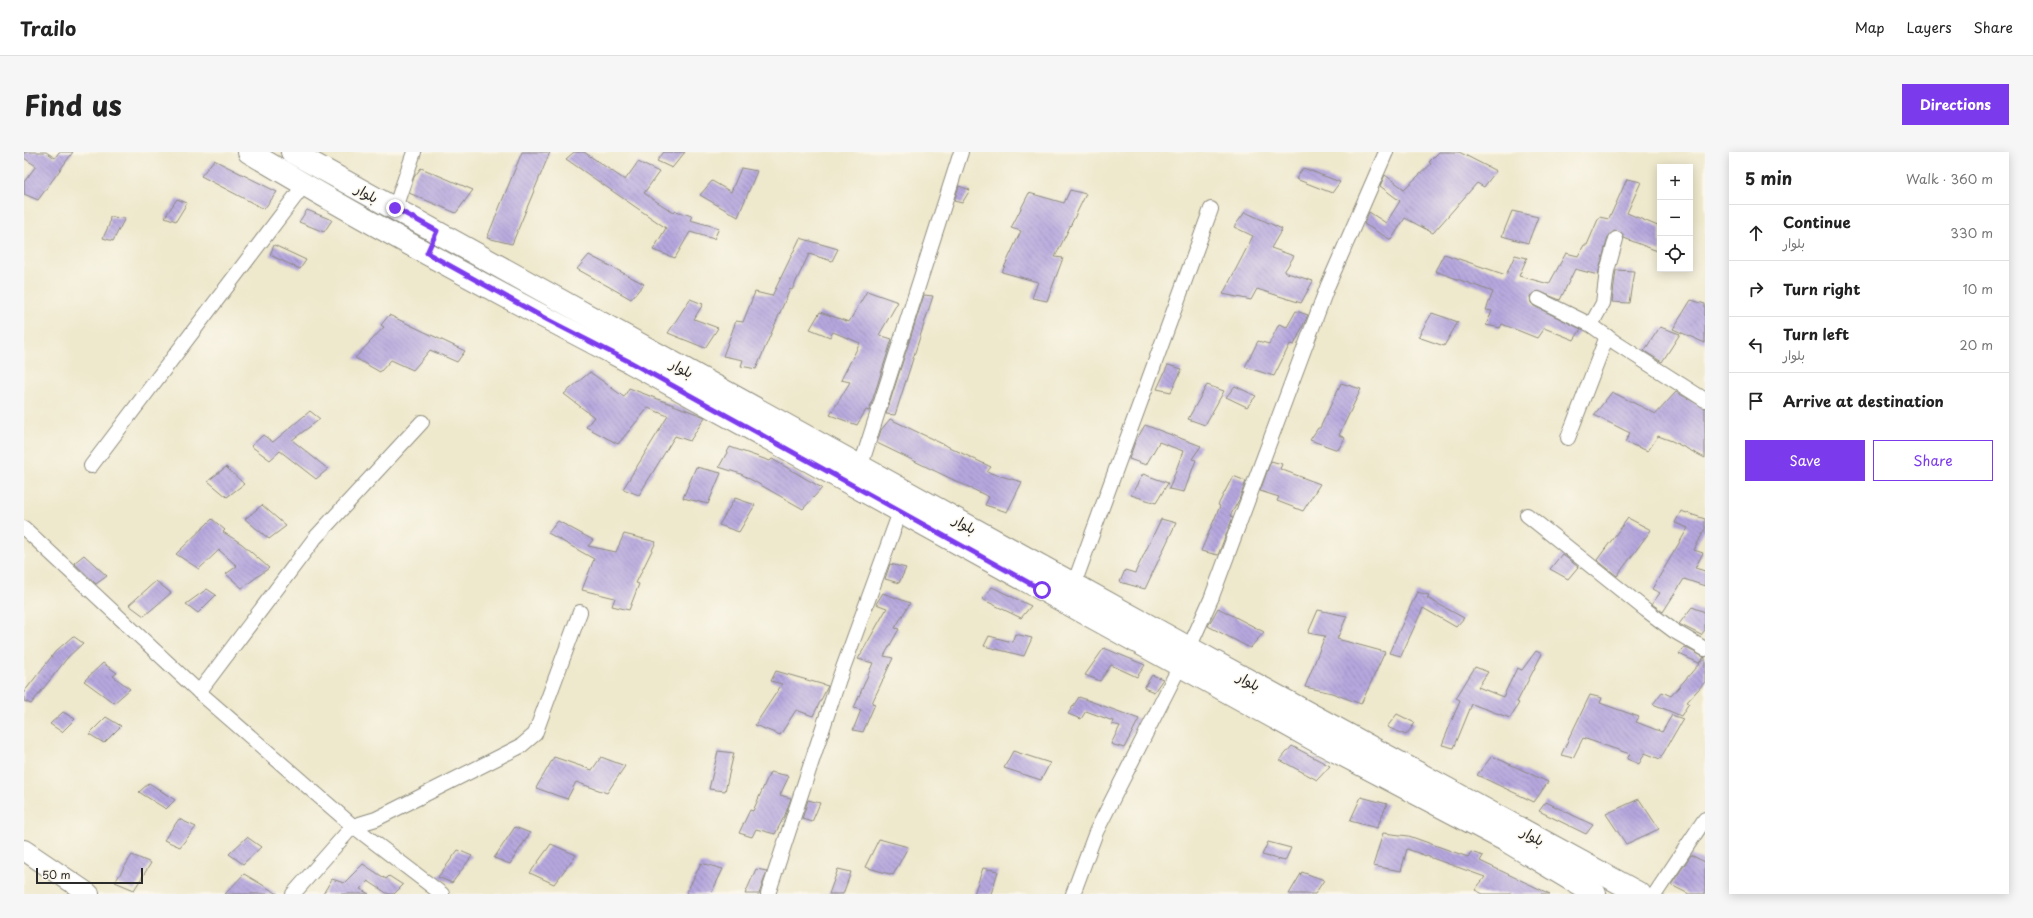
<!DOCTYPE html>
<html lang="en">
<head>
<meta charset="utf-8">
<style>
  :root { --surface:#fff; --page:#f6f6f6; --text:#222; --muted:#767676; --line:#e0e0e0; --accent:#7c3aed }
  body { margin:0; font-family:"Playpen Sans","Playpen Sans Arabic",sans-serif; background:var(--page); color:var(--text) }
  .controls { position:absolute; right:12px; top:12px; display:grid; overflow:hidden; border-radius:0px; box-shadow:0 2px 10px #0003 }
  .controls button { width:36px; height:36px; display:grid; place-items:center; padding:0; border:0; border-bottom:1px solid var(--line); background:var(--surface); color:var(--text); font:20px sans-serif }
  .scale { position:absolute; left:12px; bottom:10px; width:107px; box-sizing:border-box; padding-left:4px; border:2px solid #2b2b2b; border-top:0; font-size:11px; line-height:14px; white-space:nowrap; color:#2b2b2b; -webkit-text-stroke:3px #fbf7ec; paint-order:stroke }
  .stop { position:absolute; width:12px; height:12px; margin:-9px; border:3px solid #7c3aed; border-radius:50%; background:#fff }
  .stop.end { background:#7c3aed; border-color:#fff; box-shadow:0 1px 4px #0008 }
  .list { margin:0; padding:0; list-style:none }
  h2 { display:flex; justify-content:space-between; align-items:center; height:52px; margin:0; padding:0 16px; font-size:17px }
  h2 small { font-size:13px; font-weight:400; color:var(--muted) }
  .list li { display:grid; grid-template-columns:26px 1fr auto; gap:12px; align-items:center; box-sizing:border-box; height:56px; padding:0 16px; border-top:1px solid var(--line) }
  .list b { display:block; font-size:15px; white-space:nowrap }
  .list p { margin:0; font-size:13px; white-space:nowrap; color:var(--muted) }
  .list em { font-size:13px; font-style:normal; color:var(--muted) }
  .actions { display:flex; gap:8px; padding:12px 16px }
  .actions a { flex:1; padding:9px 0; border:1px solid var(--accent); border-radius:0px; text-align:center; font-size:14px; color:var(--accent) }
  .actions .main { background:var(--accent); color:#fff }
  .icon { flex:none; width:22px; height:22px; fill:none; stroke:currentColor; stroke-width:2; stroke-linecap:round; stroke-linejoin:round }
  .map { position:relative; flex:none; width:1681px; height:742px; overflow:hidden; border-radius:0px }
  header { display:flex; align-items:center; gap:24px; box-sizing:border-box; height:56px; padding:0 20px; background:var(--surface); border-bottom:1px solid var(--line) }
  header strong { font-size:19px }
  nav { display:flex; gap:22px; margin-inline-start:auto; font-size:14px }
  .intro { display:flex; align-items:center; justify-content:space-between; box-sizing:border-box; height:96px; padding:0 24px }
  h1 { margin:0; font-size:28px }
  .button { padding:10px 18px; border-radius:0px; background:var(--accent); color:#fff; font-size:14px; font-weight:700 }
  main { display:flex; gap:24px; padding:0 24px }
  aside { flex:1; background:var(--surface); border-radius:0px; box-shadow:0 2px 10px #0003 }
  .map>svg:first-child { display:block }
  .building { fill:url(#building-back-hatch) }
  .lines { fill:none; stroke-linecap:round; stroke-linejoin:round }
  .street-casing { stroke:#8c8a7c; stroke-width:16 }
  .secondary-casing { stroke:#8c8a7c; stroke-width:22 }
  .primary-casing { stroke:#8c8a7c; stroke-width:24 }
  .street { stroke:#fff; stroke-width:14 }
  .secondary { stroke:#fff; stroke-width:20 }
  .primary { stroke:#fff; stroke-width:22 }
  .route { stroke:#7c3aed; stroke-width:5 }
  .labels { text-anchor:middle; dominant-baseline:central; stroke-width:3; stroke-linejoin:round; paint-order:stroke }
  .street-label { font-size:14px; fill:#2b2b2b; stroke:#fbf7ec }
</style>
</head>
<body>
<header>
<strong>Trailo</strong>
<nav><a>Map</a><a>Layers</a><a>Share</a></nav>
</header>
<div class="intro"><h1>Find us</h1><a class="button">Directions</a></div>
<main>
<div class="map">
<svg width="1681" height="742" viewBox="0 0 1681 742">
  <defs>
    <pattern id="building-back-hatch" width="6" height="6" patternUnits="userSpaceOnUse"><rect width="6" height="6" fill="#b6a7de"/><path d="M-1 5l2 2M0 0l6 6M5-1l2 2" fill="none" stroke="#9488b4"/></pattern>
  </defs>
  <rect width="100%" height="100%" fill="#fbf7ec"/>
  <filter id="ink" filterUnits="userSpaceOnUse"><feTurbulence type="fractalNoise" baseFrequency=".025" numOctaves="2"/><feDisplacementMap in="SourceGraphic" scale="8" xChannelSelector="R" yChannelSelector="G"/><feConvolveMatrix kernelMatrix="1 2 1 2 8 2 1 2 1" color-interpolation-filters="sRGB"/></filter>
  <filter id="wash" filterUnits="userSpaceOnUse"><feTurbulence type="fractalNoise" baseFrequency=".012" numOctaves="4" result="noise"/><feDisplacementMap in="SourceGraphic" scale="16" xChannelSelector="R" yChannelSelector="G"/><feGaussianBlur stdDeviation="0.9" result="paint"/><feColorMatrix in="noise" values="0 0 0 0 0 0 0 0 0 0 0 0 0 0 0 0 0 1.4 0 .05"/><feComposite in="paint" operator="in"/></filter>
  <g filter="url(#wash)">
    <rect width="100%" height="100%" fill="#eee8cc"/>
    <g id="blocks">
      <g class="building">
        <path d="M0,0h22l9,6 4,-6h14l-35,48 -14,-6v-12l12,-16 -12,-8z"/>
        <path d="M498,0h28l-38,92 -25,-6z"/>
        <path d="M550,0h10l41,28 13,-18 21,10 -15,21 30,20 2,-2 16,5 -2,4 29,8 -5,11 -24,-7 -15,26 -22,-8 13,-22 -100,-69z"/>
        <path d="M640,0h21l-13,16 -15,-7z"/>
        <path d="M1415,0h20l37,19 -12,16 -7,-4 -44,50 -28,-15 -14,22 -27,-16 5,-12 17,11 14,-22 -20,-15 5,-11 19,14 27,-25 -2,-2z"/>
        <path d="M190,8l63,32 -13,17 -63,-33z"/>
        <path d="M397,16l52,22 -17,23 -47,-20 5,-16z"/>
        <path d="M717,16l16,3 -19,46 -38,-22 12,-14 19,11z"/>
        <path d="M1279,16l37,14 -8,11 -36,-14z"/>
        <path d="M1603,27l14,3 -14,31 33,14v25l-36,-14 -2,-5 -8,-2 -6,6 -10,38 -23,-6 -15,31 -22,-9 -8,5 1,7 3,3 47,23 -7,11 -30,-12 -7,10 -35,-14 -2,4 -14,-3 6,-14 -6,-1 7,-18 -58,-21 9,-17 62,21 9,-20 12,3 -8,18 30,8 17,-31 12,3 6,-11h3l12,-28 10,2z"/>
        <path d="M935,34l11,4 -8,13 -8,-2z"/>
        <path d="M1046,38l16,4 -31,63 8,1 -16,43 -15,-3 6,-16 -36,-10 19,-41 -10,-3 18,-35 35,10z"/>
        <path d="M153,47l10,4 -11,18 -11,-4z"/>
        <path d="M283,58l25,10 -8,12 -25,-10z"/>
        <path d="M1488,59l26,6 -10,26 -26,-7z"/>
        <path d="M1221,60l37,17 -11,19 23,8 -10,16 29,9 -12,22 -44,-14 -6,11 -28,-6 30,-58 -19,-9z"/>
        <path d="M86,65l15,1 -12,23 -10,-3 6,-13z"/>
        <path d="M776,86l38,11 -6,12 -23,-7 -17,36 -2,-1 -34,80 -15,-3 2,-6 -20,-4 13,-35 7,1 12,-30 17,4z"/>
        <path d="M250,93l32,15 -6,9 -30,-14z"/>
        <path d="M565,103l55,29 -13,15 -54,-30z"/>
        <path d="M1592,118l18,1 -5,32 -17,-1z"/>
        <path d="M843,139l31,11 -19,33 13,4 -23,72 -3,-1 -9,15 -27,-10 20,-33 -9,-2 19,-37 -27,-11 -3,5 -20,-8 10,-17 29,10z"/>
        <path d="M900,143l9,1 -38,119 -9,-1z"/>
        <path d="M666,147l13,5 -9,15 24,9 -13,20 -37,-15z"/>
        <path d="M1667,148l14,4v39l-32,-14z"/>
        <path d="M1272,159l12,4 -14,30 -4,-1 -16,32 -29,-9 13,-26 11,3 10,-20 8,3z"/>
        <path d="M1408,161l26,9 -14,24 -26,-9z"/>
        <path d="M365,163l76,36 -8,11 -27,-12 -17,20 -22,-10 -11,12 -25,-14 29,-31 -3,-2z"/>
        <path d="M1636,175l20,7 -18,28 -18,-11z"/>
        <path d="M1144,213l14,4 -11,23 -14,-3z"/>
        <path d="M566,220l34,25 5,-9 76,29 -15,24 -15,-5 -36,59 -16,-6 45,-73 -20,-8 -30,36 -32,-17 8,-10 -30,-23z"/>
        <path d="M1317,231l20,6 -22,46 6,3 -7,12 -28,-10 8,-12h2z"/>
        <path d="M1183,233l17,6 -19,34 -17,-6z"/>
        <path d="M1211,234l21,10 -9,11 -21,-10z"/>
        <path d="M1588,240l44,22 20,-22 29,16v50l-33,-17 -14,-5 -10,15 -23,-9 5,-9 -36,-18z"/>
        <path d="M286,259l10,8 -28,21 36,29 -12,10 -36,-28 -10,9 -19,-14 12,-11 10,7z"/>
        <path d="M866,267l101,48 -4,5 35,10 -15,30 -22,-7 4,-8 -112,-54 4,-13z"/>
        <path d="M1121,273l56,21 -9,13 4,1 -12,32 -15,-3 14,-38 -24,-9 -13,23 -17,-6 6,-17z"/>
        <path d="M706,295l40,14 2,-2 50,29 -19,21 -62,-35 -22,-7z"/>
        <path d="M1247,309l11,3 -2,5 40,15 -17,27 -26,-10 2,-4 -19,-6z"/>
        <path d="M202,315l18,17 -17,13 -19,-16z"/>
        <path d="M672,315l25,6 -13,31 -25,-6z"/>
        <path d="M1119,322l25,9 -12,20 -25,-8z"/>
        <path d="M1209,324l13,5 -7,19 -9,16 3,1 -15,38 -17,-4 19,-45 -2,-1z"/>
        <path d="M711,346l20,7 -16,27 -20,-7z"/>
        <path d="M238,353l24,21 -17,13 -24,-20z"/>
        <path d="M1657,359l24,8v10l-11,21 9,3 -8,15 10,3v15l-21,-7 -21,33 -11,-8 8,-11 -8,-4 36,-61 -13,-5z"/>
        <path d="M1604,366l23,12 -34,46 -20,-16z"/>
        <path d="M188,367l13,11 -2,2 19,12 27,24 -27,20 -16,-14 11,-8 -18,-16 -20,19 -23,-15z"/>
        <path d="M1137,367l15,4 -31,66 -25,-7 5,-12 10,3z"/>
        <path d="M534,369l35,19 -5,6 28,6 8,-18 32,8 -20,41 3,1 -10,26 -17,-4 3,-8 -33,-8 12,-31 -46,-26z"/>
        <path d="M1538,402l16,13 -10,12 -18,-10z"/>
        <path d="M60,403l23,21 -11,8 -22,-21z"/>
        <path d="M866,412l16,4 -7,15 -14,-4z"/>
        <path d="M132,429l15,12 -27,23 -15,-11z"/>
        <path d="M968,435l39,19 -10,12 -39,-19z"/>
        <path d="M183,437l9,6 -18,18 -12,-9z"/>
        <path d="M1393,440l12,3 -2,3 37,20 -8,9 -33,-19 -22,48 -12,-3z"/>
        <path d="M859,441l27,10 -15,25 4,1 -15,27 9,2 -21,45 3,1 -12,28 -10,-2 8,-20 -7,-2 19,-45 -15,-4 29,-51 -11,-4z"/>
        <path d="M1668,455l13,5v18l-4,5 -22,-11z"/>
        <path d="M1194,456l46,24 -14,16 -42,-22z"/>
        <path d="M1294,458l29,6 -10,23 48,13 -24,52 -29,-11 -27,-6 20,-51 -17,-3z"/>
        <path d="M991,482l17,4 -8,18 -40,-10 5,-10 23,6z"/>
        <path d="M49,484l10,7 -15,14 -37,47 -7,-3v-9l32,-41z"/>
        <path d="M1660,495l20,10 -5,6 -20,-9z"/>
        <path d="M1080,496l41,17 -8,12 -26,-12 -11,16 -15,-6z"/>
        <path d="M1512,499l6,3 -25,48 2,1 -9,15 -38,-14 -18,44 -12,-3 18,-45 -4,-2 19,-31 13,5 -10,15 25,10 14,-29 5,2z"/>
        <path d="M1681,505v25l-18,20 2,1 -8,13 -28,-12 9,-12 9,4z"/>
        <path d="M79,511l14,10 -4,3 17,13 -16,14 -30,-22z"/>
        <path d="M752,519l52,15 -15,30 -17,-6 -16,25 -25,-10 27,-41 -11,-3z"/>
        <path d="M1128,523l11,4 -9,13 -10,-4z"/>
        <path d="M1566,543l12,3 -2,5 39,14 -3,5 26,10 10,-17 11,4 -23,40 -15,-6 -6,11 -12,-5 3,-5 -47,-16 -10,20 -12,-3z"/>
        <path d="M1055,545l60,22 -15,29 -13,-4 9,-18 -8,-2 1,-3 -27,-10 -5,8 -13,-5z"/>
        <path d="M39,560l12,7 -13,13 -12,-8z"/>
        <path d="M1373,562l18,9 -9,12 -19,-8z"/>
        <path d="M82,565l15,9 -17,17 -15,-9z"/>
        <path d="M1268,594l38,20 -13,14 -37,-20z"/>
        <path d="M694,599l16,2 -9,38 -16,-2z"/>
        <path d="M989,599l37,12 -9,17 -37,-12z"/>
        <path d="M1468,604l56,26 -14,20 -57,-27z"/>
        <path d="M530,605l38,13 9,-13 24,9 -18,27 -31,-11 -9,17 -31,-11z"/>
        <path d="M746,620l19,4 -9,19 11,3 -6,17 -10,19 -19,-5 -4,8 -13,-4 11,-23 3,1z"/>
        <path d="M125,631l26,17 -9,9 -27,-17z"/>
        <path d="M1337,645l26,7 -10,24 -27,-7z"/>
        <path d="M1615,647l20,30 -33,15 -20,-30z"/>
        <path d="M784,648l12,3 -8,19 -10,-3z"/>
        <path d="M1522,650l47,23 -7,9 -47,-23z"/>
        <path d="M155,667l17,8 -16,20 -16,-7z"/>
        <path d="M491,675l15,6 -20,31 -16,-6z"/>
        <path d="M1359,681l26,3 59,21 3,-5 12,4 -3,5 70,33h-67l-8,-4 10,-13 -78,-28 -6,22 -28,-5z"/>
        <path d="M223,685l14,10 -18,17 -14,-10z"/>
        <path d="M855,687l29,8 -15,28 -28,-8z"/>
        <path d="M1244,690l23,6 -6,13 -23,-6z"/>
        <path d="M527,692l25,11 -22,29 -24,-11z"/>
        <path d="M434,698l14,6 -20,27 -14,-6z"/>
        <path d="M108,703l19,8 -17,27 -19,-8z"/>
        <path d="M1667,703l14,7v32h-16l-18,-9z"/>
        <path d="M677,711l22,6 -12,25h-25z"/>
        <path d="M339,712l23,15 3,-3 14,9 -9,9h-6l-20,-13 -8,8 9,5h-46l9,-15 12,4z"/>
        <path d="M959,716l15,3 -7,23h-17z"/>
        <path d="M732,717l11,2 -8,23h-14z"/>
        <path d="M814,717l13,3 -8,22h-14z"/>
        <path d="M1278,720l22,8 -9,14h-26z"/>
        <path d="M220,722l34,20h-53z"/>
      </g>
    </g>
  </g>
  <g filter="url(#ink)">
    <use href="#blocks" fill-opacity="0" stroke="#8c8a7c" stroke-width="1"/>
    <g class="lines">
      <defs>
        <g id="street">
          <path d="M371,56l19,-56"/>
          <path d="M1514,147l53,26 25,18 89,57"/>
          <path d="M1567,173l12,-22 4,-32 9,-32"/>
          <path d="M1544,286l39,-102"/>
          <path d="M837,313l100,-313"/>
          <path d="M67,314l213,-281"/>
          <path d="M1503,363l119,95 28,21 31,18"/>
          <path d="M0,376l175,164 154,134 89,68"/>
          <path d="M1050,432l137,-375"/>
          <path d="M175,540l116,-154 107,-116"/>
          <path d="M269,742l60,-68 23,-7 145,-73 14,-12 45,-122"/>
          <path d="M744,742l71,-215 61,-167"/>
          <path d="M1049,742l23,-62 93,-184 22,-49 117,-314 58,-133"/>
          <path d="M1631,742l50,-75"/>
        </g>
        <path id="secondary" d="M0,698l65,44"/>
        <g id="primary">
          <path d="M225,0c124,74 252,143 381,210l692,382 183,96 90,54"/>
          <path d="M268,0l897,496 451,246"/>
        </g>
      </defs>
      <use href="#street" class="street-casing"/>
      <use href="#secondary" class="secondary-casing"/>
      <use href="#primary" class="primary-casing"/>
      <use href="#street" class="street"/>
      <use href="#secondary" class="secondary"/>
      <use href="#primary" class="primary"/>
    </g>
  </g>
  <g class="lines" filter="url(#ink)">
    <path class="route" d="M371,56l42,23 -10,22 121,67 82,42 412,228"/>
  </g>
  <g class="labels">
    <g class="street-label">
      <text transform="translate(343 41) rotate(29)">بلوار</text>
      <text transform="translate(658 216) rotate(28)">بلوار</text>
      <text transform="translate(941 372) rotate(29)">بلوار</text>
      <text transform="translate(1225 529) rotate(29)">بلوار</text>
      <text transform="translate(1509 684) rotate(29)">بلوار</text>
    </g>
  </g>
</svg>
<div class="controls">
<button>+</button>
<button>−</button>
<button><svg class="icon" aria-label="locate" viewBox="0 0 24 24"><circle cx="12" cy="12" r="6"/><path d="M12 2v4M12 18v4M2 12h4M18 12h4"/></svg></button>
</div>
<div class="scale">50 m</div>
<div class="stop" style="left:1018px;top:438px"></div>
<div class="stop end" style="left:371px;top:56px"></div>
</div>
<aside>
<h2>5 min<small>Walk · 360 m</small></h2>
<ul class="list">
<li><svg class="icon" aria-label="ahead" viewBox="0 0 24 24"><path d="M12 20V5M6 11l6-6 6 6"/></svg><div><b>Continue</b><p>بلوار</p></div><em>330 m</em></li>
<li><svg class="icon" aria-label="right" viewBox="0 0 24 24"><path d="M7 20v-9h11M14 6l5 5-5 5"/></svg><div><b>Turn right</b></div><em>10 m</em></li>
<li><svg class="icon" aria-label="left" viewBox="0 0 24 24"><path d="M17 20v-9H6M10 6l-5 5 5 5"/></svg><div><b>Turn left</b><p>بلوار</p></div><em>20 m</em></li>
<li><svg class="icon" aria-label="arrive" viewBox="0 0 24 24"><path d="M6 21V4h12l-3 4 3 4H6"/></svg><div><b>Arrive at destination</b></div></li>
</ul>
<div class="actions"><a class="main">Save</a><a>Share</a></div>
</aside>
</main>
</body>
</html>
